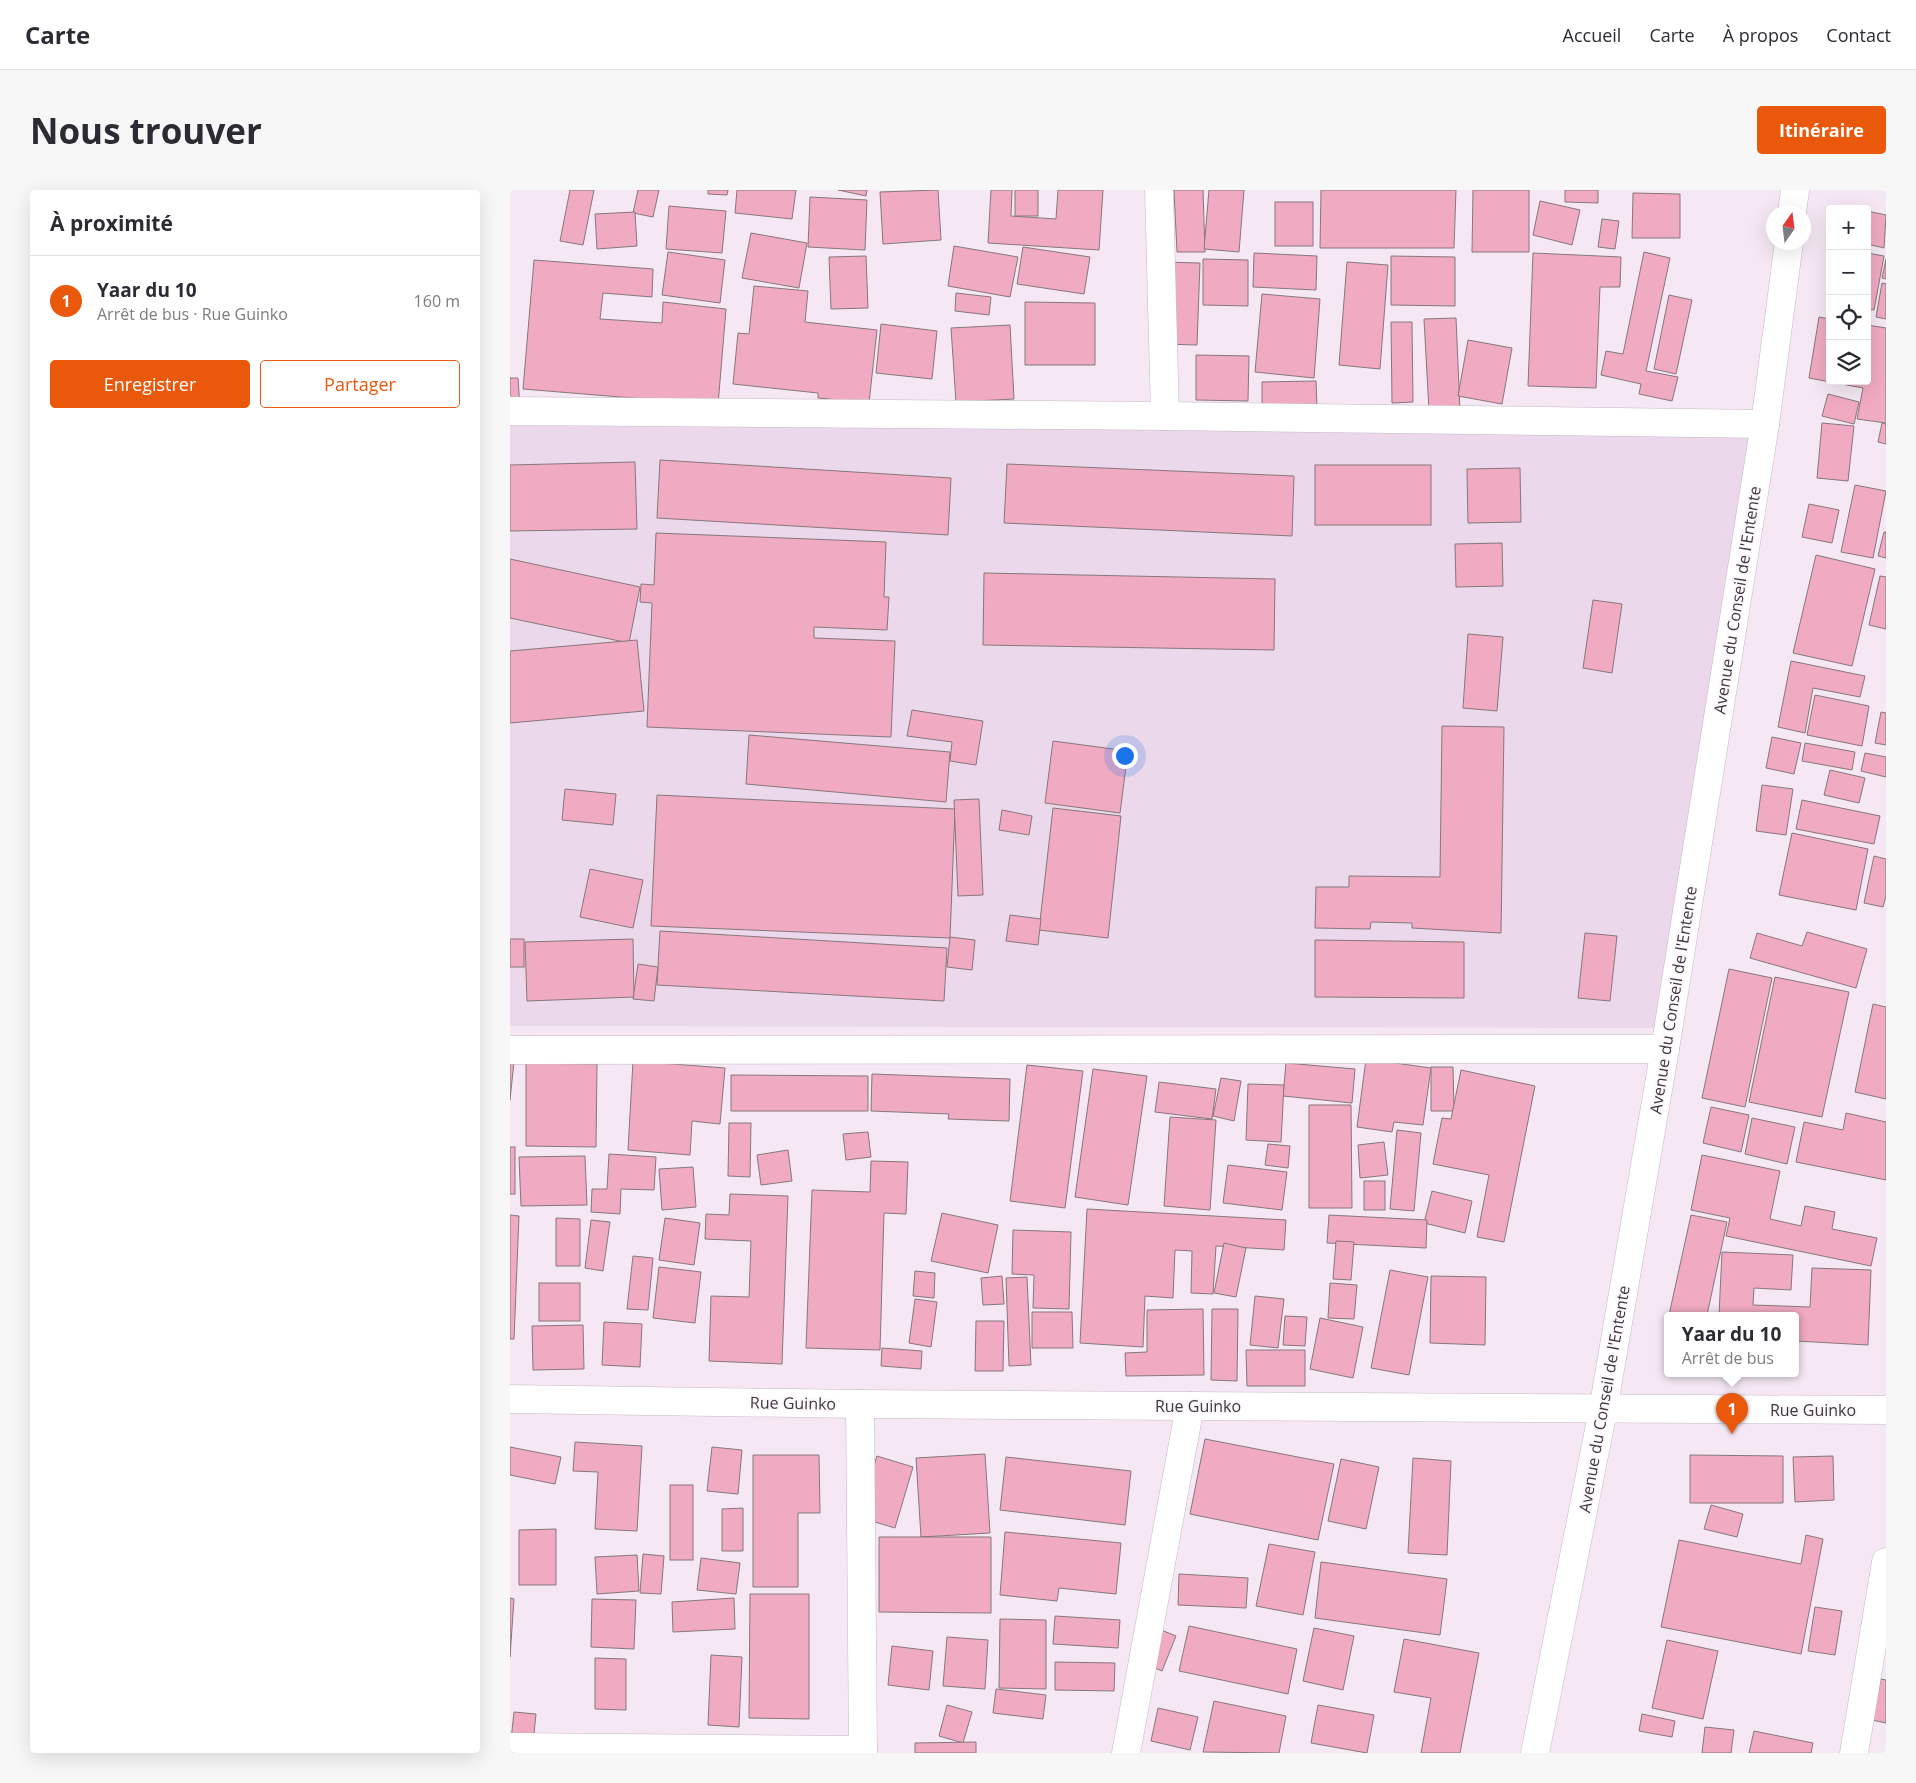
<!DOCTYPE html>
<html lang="fr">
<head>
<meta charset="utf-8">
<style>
  :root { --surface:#fff; --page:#f7f7f7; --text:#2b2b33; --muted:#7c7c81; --line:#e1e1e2; --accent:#ea580c }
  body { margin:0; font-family:"Open Sans",sans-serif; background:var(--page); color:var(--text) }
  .controls { position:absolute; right:15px; top:15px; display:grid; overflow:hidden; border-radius:5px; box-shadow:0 5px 20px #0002 }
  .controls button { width:45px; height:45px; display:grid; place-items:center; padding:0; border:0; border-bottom:1px solid var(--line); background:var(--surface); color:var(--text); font:25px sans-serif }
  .compass { position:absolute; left:1256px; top:15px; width:45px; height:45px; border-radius:50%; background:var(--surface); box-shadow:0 5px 20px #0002; rotate:14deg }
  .you { position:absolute; left:614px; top:565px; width:18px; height:18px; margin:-12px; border:4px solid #fff; border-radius:50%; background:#1a73e8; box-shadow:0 0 0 8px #1a73e833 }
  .badge { display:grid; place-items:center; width:32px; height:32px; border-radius:50%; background:var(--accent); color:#fff; font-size:16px; font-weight:700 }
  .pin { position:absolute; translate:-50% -41px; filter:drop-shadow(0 1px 2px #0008) }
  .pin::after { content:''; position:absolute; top:26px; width:18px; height:15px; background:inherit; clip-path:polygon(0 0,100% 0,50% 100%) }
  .popup { position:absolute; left:1154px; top:1122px; width:135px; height:65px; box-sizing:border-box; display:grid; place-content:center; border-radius:5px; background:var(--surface); filter:drop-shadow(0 1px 4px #0005); font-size:16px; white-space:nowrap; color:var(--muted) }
  .popup b { font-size:19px; color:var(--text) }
  .popup::after { content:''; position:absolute; left:50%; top:100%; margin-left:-10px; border:10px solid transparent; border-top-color:var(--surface) }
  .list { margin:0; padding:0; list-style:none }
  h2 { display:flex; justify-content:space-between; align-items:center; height:65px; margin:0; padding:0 20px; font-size:21px }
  h2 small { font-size:16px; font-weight:400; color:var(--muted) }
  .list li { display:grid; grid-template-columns:32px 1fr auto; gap:15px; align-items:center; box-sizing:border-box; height:90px; padding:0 20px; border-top:1px solid var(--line) }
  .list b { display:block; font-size:19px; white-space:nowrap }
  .list p { margin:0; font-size:16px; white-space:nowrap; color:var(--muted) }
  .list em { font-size:16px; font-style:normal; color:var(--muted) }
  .actions { display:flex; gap:10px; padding:15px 20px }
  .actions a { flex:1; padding:11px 0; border:1px solid var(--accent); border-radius:5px; text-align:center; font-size:18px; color:var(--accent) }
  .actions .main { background:var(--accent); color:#fff }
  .icon { flex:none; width:28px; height:28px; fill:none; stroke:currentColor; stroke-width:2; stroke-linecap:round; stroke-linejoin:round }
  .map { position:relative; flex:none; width:1376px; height:1563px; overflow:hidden; border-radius:5px }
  header { display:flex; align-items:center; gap:30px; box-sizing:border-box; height:70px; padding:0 25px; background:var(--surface); border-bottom:1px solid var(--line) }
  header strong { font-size:24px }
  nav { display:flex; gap:28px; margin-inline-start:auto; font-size:18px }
  .intro { display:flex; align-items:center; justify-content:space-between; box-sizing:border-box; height:120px; padding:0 30px }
  h1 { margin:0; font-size:35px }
  .button { padding:12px 22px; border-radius:5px; background:var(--accent); color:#fff; font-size:18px; font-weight:700 }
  main { display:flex; gap:30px; padding:0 30px }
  aside { flex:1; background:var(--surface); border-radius:5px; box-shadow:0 5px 20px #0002 }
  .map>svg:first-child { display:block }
  .built { fill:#ebd8ea }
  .building { fill:#f0aac2; stroke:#86777c }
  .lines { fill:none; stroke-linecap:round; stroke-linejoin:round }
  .minor-casing { stroke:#c4b8c4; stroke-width:29 }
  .tertiary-casing { stroke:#c4b8c4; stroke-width:29 }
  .minor { stroke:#fff; stroke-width:28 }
  .tertiary { stroke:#fff; stroke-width:28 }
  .labels { text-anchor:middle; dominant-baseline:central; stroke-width:4; stroke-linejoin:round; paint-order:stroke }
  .street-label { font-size:16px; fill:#3d383c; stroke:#fdf8fd }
</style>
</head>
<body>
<header>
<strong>Carte</strong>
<nav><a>Accueil</a><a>Carte</a><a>À propos</a><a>Contact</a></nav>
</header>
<div class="intro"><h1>Nous trouver</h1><a class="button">Itinéraire</a></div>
<main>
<aside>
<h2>À proximité<small></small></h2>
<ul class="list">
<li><span class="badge">1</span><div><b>Yaar du 10</b><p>Arrêt de bus · Rue Guinko</p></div><em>160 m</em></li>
</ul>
<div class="actions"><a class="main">Enregistrer</a><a>Partager</a></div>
</aside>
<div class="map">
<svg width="1376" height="1563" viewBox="0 0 1376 1563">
  <rect width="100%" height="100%" fill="#f5e8f4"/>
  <path class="built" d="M0,236l1250,5 -99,597 -1151,-2z"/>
  <g class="building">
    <path d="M60,0h24l-11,55 -23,-4z"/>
    <path d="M128,0h21l-6,27 -20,-4z"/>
    <path d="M198,0h20l-1,5 -19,-1z"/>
    <path d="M227,0h59l-4,29 -57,-6z"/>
    <path d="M328,0h29l-1,6z"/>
    <path d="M428,0l3,50 -58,4 -3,-52z"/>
    <path d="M481,0h21l-1,26 45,3 2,-29h45l-4,60 -111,-7z"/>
    <rect x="505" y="0" width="23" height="26"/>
    <path d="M664,0h29l2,62h-28z"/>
    <path d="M699,0h35l-5,62 -35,-3z"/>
    <path d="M811,0h135l-2,58h-134z"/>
    <path d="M963,0h56v62h-57z"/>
    <path d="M1055,0h33v13l-33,-1z"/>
    <path d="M1123,3l47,1v44h-48z"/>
    <path d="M300,7l57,3 -2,50 -57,-3z"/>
    <path d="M1030,11l40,9 -8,35 -39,-10z"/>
    <rect x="765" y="12" width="38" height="44"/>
    <path d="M159,16l57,5 -4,42 -56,-4z"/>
    <path d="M1357,21l19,4 -2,33 -17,-4z"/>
    <path d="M125,22l2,34 -40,3 -2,-35z"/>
    <path d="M1092,29l17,2 -4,28 -17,-2z"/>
    <path d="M241,43l56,10 -8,45 -57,-10z"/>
    <path d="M444,56l64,11 -8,40 -62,-11z"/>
    <path d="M513,57l67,10 -6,37 -67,-10z"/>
    <path d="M158,62l57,8 -5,43 -58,-8z"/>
    <path d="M1134,62l26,6 -24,113 32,6 -6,24 -33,-7 2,-10 -40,-9 5,-24 17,3z"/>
    <path d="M744,63l63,3 -1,34 -63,-3z"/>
    <path d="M1023,63l88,4 -1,30h-20l-4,101 -68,-2z"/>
    <path d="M1357,63l17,3 -10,54 -7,-1z"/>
    <path d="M356,66l2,52 -37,1 -2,-52z"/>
    <path d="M881,66l64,1v49l-64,-1z"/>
    <path d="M693,69l45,1v46l-45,-1z"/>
    <path d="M1376,69v20l-4,-1z"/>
    <path d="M24,70l119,9 -1,28 -49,-4 -3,26 62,4 1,-21 63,7 -8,96 -195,-16z"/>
    <path d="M653,72l37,1 -3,82 -36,-1z"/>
    <path d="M837,72l41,3 -8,104 -41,-4z"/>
    <path d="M1372,93l4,1v35l-10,-2z"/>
    <path d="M244,96l54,5 -3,31 72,8 -8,73 -51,-5v-5l-85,-9 5,-51 11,1z"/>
    <path d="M446,103l35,4 -2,18 -34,-4z"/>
    <path d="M752,104l58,5 -6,79 -59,-6z"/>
    <path d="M1159,105l23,5 -16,74 -22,-5z"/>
    <path d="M515,112l70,1v62h-70z"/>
    <path d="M1309,127l11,2v62h37v-56l19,3v95l-29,-4 6,-31 -54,-10z"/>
    <path d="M946,128l4,92 -31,1 -5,-92z"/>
    <path d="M881,132h21l1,80 -21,1z"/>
    <path d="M371,134l56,7 -5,48 -56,-6z"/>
    <path d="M500,135l4,74 -58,3 -5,-74z"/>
    <path d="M958,150l44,8 -10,56 -44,-8z"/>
    <path d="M686,165l53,1 -1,45 -52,-1z"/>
    <path d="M0,188h8l2,31h-10z"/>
    <path d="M806,191l1,27h-55v-26z"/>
    <path d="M1318,204l31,8 -5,22 -32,-8z"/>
    <path d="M1312,233l32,3 -6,55 -31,-3z"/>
    <path d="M1372,233l4,1v20l-8,-2z"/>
    <path d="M150,270l291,18 -3,57 -291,-17z"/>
    <path d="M125,272l2,67 -127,2v-66z"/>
    <path d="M497,274l287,12 -2,60 -288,-13z"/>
    <rect x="805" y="275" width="116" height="60"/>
    <path d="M1010,278l1,54 -53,1 -1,-54z"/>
    <path d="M1345,295l31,6 -13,67 -32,-6z"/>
    <path d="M1299,314l30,6 -7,33 -30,-6z"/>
    <path d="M1374,342h2v26l-8,-2z"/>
    <path d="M146,343l230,9 -2,55h5l-2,33 -73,-3v11l81,3 -4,96 -244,-10 5,-124 -12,-1 1,-18 13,1z"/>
    <path d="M992,353l1,43 -47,1 -1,-43z"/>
    <path d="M1306,365l59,14 -23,97 -59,-13z"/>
    <path d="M0,369l130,28 -11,56 -119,-25z"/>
    <path d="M474,383l291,6 -1,71 -291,-5z"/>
    <path d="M1370,386l6,1v52l-17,-4z"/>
    <path d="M1083,410l29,4 -10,69 -29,-5z"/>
    <path d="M958,444l35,3 -6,74 -34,-3z"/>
    <path d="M127,450l7,71 -134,12v-72z"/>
    <path d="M1281,471l74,15 -5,21 -47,-9 -8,45 -27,-6z"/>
    <path d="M1305,505l54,11 -7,40 -55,-11z"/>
    <path d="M402,520l71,11 -7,44 -26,-4 2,-19 -45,-6z"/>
    <path d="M1371,522l5,1v32l-11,-2z"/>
    <path d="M932,536l62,1 -3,206 -89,-5v-5l-41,-1 -1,7 -55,-1 1,-41h33v-11l91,1z"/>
    <path d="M239,545l201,17 -4,50 -200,-18z"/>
    <path d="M1262,547l29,6 -7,31 -28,-6z"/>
    <path d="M543,551l75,10 -8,62 -75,-10z"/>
    <path d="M1295,553l50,9 -3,18 -50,-9z"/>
    <path d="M1355,563l21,4v20l-25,-6z"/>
    <path d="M1320,580l35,8 -6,25 -35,-8z"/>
    <path d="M1252,595l31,4 -7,46 -30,-4z"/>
    <path d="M55,599l51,5 -3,31 -51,-5z"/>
    <path d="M147,605l298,14 -5,129 -299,-12z"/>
    <path d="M469,609l4,96 -25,1 -4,-96z"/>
    <path d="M1292,610l78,16 -6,28 -78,-15z"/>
    <path d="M543,618l68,8 -13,122 -69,-8z"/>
    <path d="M492,620l30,6 -3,19 -30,-5z"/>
    <path d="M1282,643l76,16 -12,61 -77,-15z"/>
    <path d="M1364,666l12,3v37l-3,11 -19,-4z"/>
    <path d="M80,679l53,11 -10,48 -53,-11z"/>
    <path d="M500,725l31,4 -3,26 -32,-4z"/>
    <path d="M150,741l287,17 -3,53 -287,-16z"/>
    <path d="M1297,742l60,17 -11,39 -106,-30 7,-25 45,13z"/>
    <path d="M1075,743l32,3 -7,65 -32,-3z"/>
    <path d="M440,747l25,3 -3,30 -25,-3z"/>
    <rect x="0" y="749" width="14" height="28"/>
    <path d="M123,749l1,58 -107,4 -2,-59z"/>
    <path d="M805,750l149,2v56l-149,-1z"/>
    <path d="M128,774l20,3 -4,34 -21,-2z"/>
    <path d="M1219,779l43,9 -27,129 -43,-9z"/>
    <path d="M1265,787l74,15 -27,125 -73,-15z"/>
    <path d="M1363,814l13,3v92l-31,-7z"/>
    <path d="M856,869l65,9 -8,57 -29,-3 -2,10 -35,-5z"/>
    <path d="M123,871l92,7 -5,56 -28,-3 -2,34 -62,-5z"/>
    <path d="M0,872h4l-4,38z"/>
    <path d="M16,873l71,1 -1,83 -70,-1z"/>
    <path d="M776,873l69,6 -3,34 -69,-7z"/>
    <path d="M517,875l56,6 -18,137 -55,-7z"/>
    <path d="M921,877h22l1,44h-23z"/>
    <path d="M583,879l54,7 -19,129 -53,-8z"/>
    <path d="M951,880l74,16 -31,156 -27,-5 12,-62 -56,-11 9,-46 9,1z"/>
    <path d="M362,884l138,5 -1,42 -61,-2 1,-5 -78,-3z"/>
    <path d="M221,885l137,1v35h-137z"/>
    <path d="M711,888l20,3 -7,40 -21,-5z"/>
    <path d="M649,892l57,7 -4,30 -57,-7z"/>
    <path d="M738,894l36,1 -3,57 -35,-2z"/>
    <path d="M799,915h42l1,103h-43z"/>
    <path d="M1201,917l38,8 -8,37 -38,-9z"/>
    <path d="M1336,923l40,9v58l-90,-18 8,-40 39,8z"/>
    <path d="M660,927l46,3 -6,90 -46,-4z"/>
    <path d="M1242,928l43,9 -8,37 -42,-10z"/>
    <path d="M219,933h22l-1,54 -22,-1z"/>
    <path d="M887,940l24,3 -7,78 -24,-2z"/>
    <path d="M358,942l3,25 -25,3 -3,-26z"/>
    <path d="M874,952l4,33 -28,3 -2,-33z"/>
    <path d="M758,954l22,2 -2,22 -23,-3z"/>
    <rect x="0" y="957" width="5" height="47"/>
    <path d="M278,960l4,31 -31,4 -4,-30z"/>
    <path d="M99,964l47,3 -2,33 -33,-1 -1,25 -29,-2 1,-23h15z"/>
    <path d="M1192,965l78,16 -10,48 31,7 4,-20 30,6 -3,17 45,9 -6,28 -145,-30 4,-18 -39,-8z"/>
    <path d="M75,966l2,49 -66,1 -2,-49z"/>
    <path d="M361,971l37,1 -2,52 -22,-1 -4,137 -74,-2 6,-158 58,2z"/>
    <path d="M718,975l59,7 -5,38 -59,-7z"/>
    <path d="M183,977l3,40 -34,3 -3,-41z"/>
    <rect x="854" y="991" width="21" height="29"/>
    <path d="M922,1001l40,10 -7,32 -41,-10z"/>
    <path d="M220,1004l58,2 -6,168 -73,-3 2,-65 38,1 2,-56 -46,-2 1,-25 23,1z"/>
    <path d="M577,1019l199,11 -2,30 -68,-4 -3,48 -22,-1 1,-42 -17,-1 -2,48 -28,-2 -2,51 -63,-4z"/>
    <path d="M432,1023l56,12 -10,48 -57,-12z"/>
    <path d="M0,1025l9,1 -5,123h-4z"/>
    <path d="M819,1025l98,5 -1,28 -99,-5z"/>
    <path d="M1181,1025l36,7 -20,93h-38z"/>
    <path d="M46,1028l24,1v47h-24z"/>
    <path d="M155,1028l35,5 -6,42 -35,-5z"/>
    <path d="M81,1030l19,2 -7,49 -18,-3z"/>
    <path d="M503,1040l58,2 -2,77 -36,-1 1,-33 -22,-1z"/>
    <path d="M826,1051l18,1 -3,38 -18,-1z"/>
    <path d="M714,1053l22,5 -10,49 -22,-4z"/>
    <path d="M1212,1062l71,3 -2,35 -37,-2 -1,17 57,2 2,-39 59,2 -3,75 -72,-4v-26h-77z"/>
    <path d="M123,1066l20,2 -5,52 -21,-1z"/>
    <path d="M149,1077l42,5 -6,51 -42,-5z"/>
    <path d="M880,1080l38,7 -19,98 -38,-7z"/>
    <path d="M405,1081l20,2 -1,25 -21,-2z"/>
    <path d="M492,1086l2,28 -21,1 -2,-27z"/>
    <path d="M921,1086l55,1 -1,68 -55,-2z"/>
    <path d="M517,1087l4,88 -22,1 -3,-88z"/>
    <rect x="29" y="1093" width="41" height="38"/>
    <path d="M820,1093l27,2 -3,34 -26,-1z"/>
    <path d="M745,1106l29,3 -6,49 -28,-3z"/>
    <path d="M405,1109l22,3 -6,45 -22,-4z"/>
    <path d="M693,1119l1,66 -78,1 -1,-23 22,-1v-42z"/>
    <path d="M702,1119h26l-1,72 -26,-1z"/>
    <path d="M522,1122h40l1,36h-41z"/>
    <path d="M775,1126l22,1 -2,29 -22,-1z"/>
    <path d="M810,1128l43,9 -10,51 -43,-9z"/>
    <path d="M466,1131h28l-1,50h-28z"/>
    <path d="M94,1132l38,2 -2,43 -38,-2z"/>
    <path d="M73,1135l1,44 -51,1 -1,-44z"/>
    <path d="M372,1158l40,3 -1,18 -40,-3z"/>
    <path d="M736,1160h59v36h-58z"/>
    <path d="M695,1249l129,25 -16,76 -128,-26z"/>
    <path d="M65,1252l67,4 -5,85 -42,-2 3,-57 -25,-1z"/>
    <path d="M0,1257l51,10 -6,27 -45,-9z"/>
    <path d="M202,1257l30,3 -4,44 -31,-3z"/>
    <path d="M475,1264l5,79 -69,4 -5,-79z"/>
    <path d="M243,1265h66l1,58h-22v74h-45z"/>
    <path d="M1180,1265l93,1v47h-93z"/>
    <path d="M367,1266l36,11 -18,61 -37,-11z"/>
    <path d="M1323,1266l1,44 -39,2 -2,-45z"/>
    <path d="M496,1267l125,14 -6,54 -125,-15z"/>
    <path d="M903,1268l38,3 -4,94 -39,-2z"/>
    <path d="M831,1269l38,8 -13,62 -38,-8z"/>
    <rect x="160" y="1295" width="23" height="75"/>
    <path d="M1201,1315l32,9 -6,23 -33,-8z"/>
    <path d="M233,1318v43h-21v-42z"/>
    <path d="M46,1339v56h-37v-55z"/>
    <path d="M495,1342l116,11 -5,51 -57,-6 -2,13 -57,-6z"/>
    <path d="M1296,1345l17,4 -22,115 -140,-27 18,-87 122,24z"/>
    <path d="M369,1347h112v76l-112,-1z"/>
    <path d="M759,1354l46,8 -12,63 -47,-9z"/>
    <path d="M133,1364l21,2 -3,38 -21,-1z"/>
    <path d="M127,1365l2,36 -42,3 -2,-37z"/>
    <path d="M191,1368l39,5 -4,31 -39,-4z"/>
    <path d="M811,1372l126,17 -7,56 -125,-17z"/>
    <path d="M669,1384l69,4 -2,30 -68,-3z"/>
    <path d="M240,1404h59v125l-60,-1z"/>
    <path d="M0,1408l4,1 -4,58z"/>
    <path d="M224,1408l1,31 -62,3 -1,-30z"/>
    <path d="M82,1409l44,1 -2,49 -43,-2z"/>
    <path d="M1305,1417l27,4 -7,44 -27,-4z"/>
    <path d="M545,1426l65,4 -2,28 -65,-4z"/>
    <path d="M490,1429l46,1v69l-47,-1z"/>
    <path d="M679,1436l108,23 -9,45 -109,-23z"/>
    <path d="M644,1437l22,9 -14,35 -22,-9z"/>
    <path d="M804,1438l40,8 -11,54 -40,-9z"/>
    <path d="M437,1447l41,3 -3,49 -42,-3z"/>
    <path d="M894,1449l75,14 -19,100h-39l10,-55 -37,-6z"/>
    <path d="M1157,1450l51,11 -15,68 -51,-11z"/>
    <path d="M382,1456l41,5 -4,39 -41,-5z"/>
    <path d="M201,1465l31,2 -3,70 -31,-2z"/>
    <path d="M85,1468l31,1v51l-31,-1z"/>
    <path d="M545,1472l60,1 -1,28 -59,-1z"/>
    <path d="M1371,1489l5,1v43l-14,-3z"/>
    <path d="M486,1499l50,6 -3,24 -50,-6z"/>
    <path d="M704,1511l72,15 -7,37 -76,-1z"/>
    <path d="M437,1515l25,7 -9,31 -24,-7z"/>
    <path d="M808,1515l56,10 -7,38 -56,-10z"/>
    <path d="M648,1518l40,9 -8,33 -39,-9z"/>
    <path d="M4,1522l22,2 -3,29 -22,-3z"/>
    <path d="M1132,1524l33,7 -3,16 -33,-6z"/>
    <path d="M1195,1537l29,3 -3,23h-29z"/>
    <path d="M1244,1541l59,12 -2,10h-62z"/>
    <path d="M466,1552v11h-61v-10z"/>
  </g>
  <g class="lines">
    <defs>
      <g id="minor">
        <path d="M649,0l6,226"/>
        <path d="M0,221l655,5 600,8"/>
        <path d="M0,860l1155,-1"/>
        <path d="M0,1209l350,5 1026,6"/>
        <path d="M350,1214l3,349"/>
        <path d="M0,1557l353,3"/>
        <path d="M616,1563l64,-347"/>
        <path d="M1344,1563l32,-191"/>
      </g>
      <g id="tertiary">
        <path d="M1282,22l3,-22"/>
        <path d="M1025,1563l68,-343 62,-361 100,-625 24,-182"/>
      </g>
    </defs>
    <use href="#minor" class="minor-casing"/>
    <use href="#tertiary" class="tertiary-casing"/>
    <use href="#minor" class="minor"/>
    <use href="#tertiary" class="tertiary"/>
  </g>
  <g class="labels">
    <g class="street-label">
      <text transform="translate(1227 410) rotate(-81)">Avenue du Conseil de l'Entente</text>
      <text transform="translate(1163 810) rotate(-81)">Avenue du Conseil de l'Entente</text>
      <text transform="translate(1094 1209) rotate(-80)">Avenue du Conseil de l'Entente</text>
      <text transform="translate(283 1213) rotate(1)">Rue Guinko</text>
      <text x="688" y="1216">Rue Guinko</text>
      <text x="1303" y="1220">Rue Guinko</text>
    </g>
  </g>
</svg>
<div class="controls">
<button>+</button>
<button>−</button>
<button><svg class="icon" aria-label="locate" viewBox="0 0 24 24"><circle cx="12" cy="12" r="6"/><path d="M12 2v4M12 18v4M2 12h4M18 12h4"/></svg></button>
<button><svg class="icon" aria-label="layers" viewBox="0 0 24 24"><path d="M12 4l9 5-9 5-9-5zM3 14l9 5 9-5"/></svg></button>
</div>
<svg class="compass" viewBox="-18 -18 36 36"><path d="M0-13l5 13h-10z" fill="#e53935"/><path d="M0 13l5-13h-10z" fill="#7c7c81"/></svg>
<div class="you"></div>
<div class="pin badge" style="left:1222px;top:1244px">1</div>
<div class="popup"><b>Yaar du 10</b>Arrêt de bus</div>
</div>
</main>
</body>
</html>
